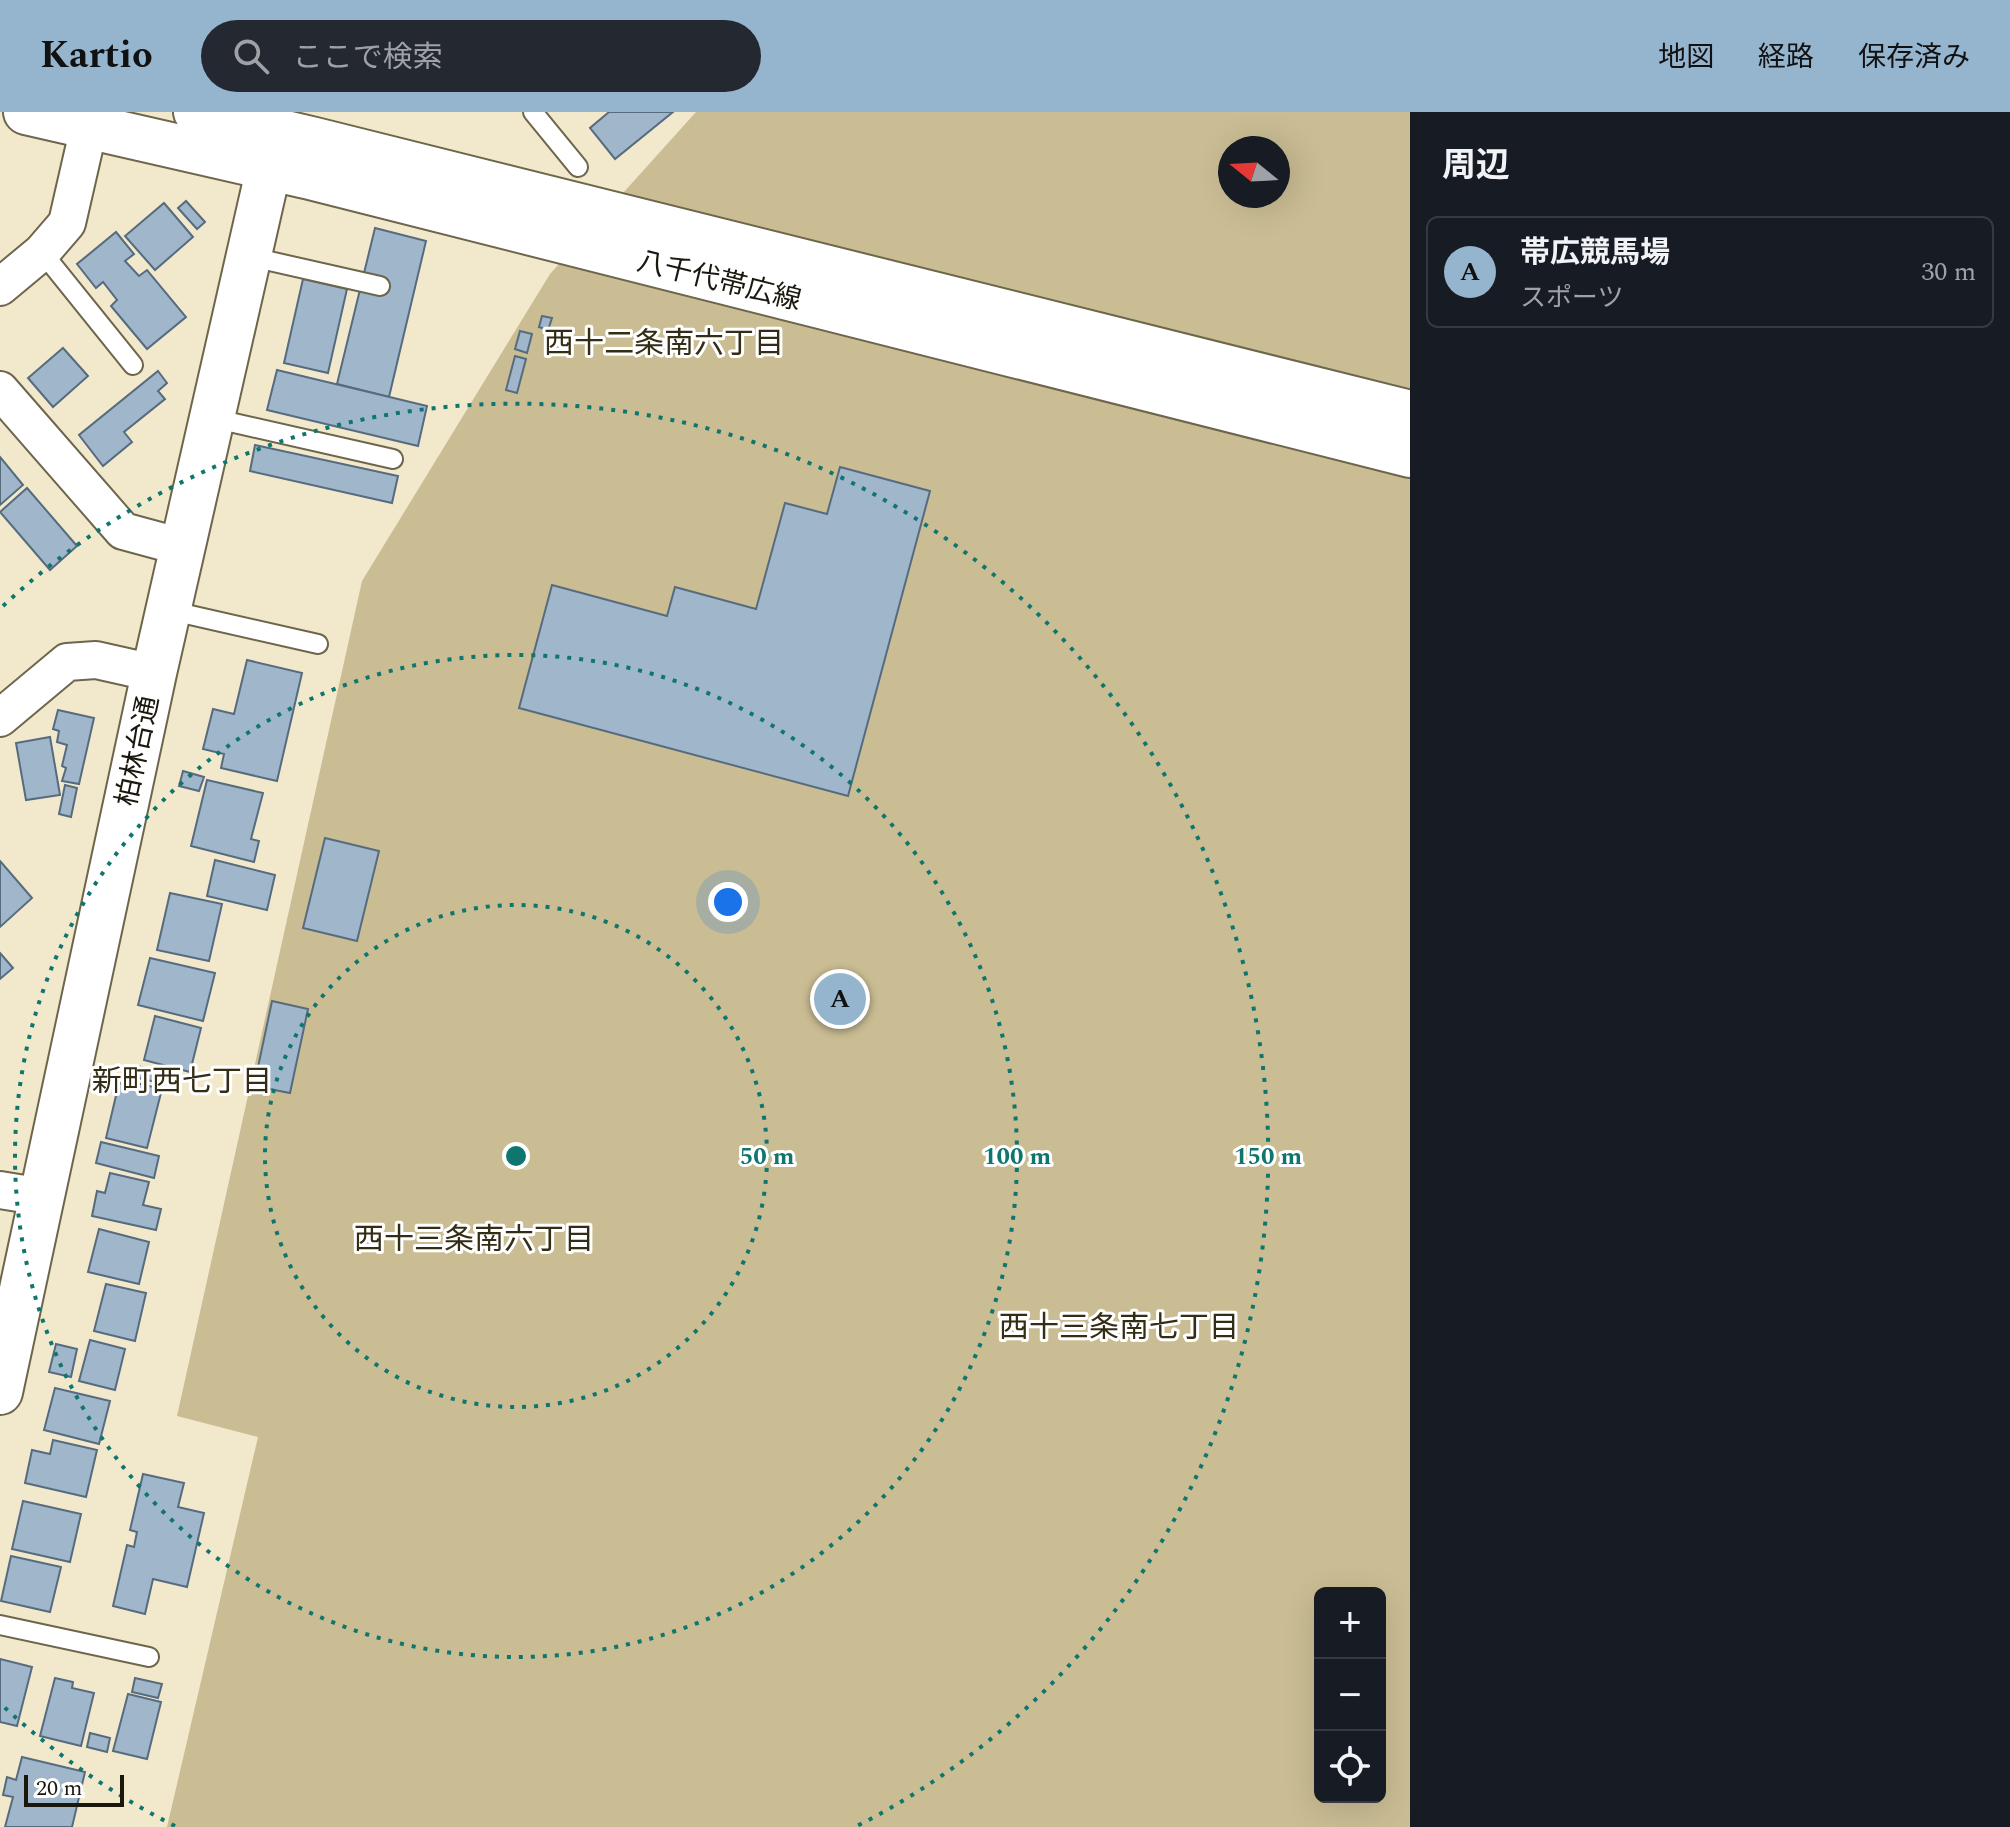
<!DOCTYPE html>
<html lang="ja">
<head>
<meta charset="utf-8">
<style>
  :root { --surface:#171b24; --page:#242831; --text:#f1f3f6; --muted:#9ea1a6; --line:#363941; --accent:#95b4ce }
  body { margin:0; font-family:Spectral,"Noto Sans JP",serif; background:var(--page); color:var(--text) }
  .controls { position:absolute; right:24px; bottom:24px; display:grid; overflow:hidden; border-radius:12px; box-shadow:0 8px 32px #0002 }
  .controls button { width:72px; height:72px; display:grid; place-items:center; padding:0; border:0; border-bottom:2px solid var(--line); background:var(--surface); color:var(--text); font:40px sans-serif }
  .compass { position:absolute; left:1218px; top:24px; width:72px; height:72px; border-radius:50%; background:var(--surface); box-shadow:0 8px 32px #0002; rotate:288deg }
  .scale { position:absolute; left:24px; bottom:20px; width:100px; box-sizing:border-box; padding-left:8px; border:4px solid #1a170d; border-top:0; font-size:22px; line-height:28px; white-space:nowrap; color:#1a170d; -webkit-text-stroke:6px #fff; paint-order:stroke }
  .you { position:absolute; left:728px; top:790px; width:28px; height:28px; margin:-20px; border:6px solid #fff; border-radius:50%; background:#1a73e8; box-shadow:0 0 0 12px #1a73e833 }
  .badge { display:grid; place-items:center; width:52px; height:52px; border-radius:50%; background:var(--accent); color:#111; font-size:26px; font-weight:700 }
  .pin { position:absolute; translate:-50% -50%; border:4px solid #fff; box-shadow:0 2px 8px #0006 }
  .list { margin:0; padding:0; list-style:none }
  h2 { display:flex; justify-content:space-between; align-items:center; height:104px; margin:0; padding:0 32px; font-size:34px }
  h2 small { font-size:26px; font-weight:400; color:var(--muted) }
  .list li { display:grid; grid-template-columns:52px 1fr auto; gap:24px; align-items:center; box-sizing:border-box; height:112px; margin:0 16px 16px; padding:0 16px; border:2px solid var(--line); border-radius:12px }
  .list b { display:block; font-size:30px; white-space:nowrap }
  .list p { margin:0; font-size:26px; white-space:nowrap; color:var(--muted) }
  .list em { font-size:26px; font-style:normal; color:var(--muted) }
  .icon { flex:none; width:44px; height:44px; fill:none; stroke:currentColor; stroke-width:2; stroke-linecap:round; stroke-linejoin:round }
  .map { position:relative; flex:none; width:1410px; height:1715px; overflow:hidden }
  header { display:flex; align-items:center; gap:48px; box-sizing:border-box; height:112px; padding:0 40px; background:var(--accent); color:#111 }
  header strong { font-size:38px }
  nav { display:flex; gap:44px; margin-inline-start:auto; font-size:28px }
  .search { width:560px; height:72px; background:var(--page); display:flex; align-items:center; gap:20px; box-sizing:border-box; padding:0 28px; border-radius:44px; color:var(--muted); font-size:30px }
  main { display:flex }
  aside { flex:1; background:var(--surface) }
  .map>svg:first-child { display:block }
  .green { fill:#cabd94; fill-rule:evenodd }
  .building { fill:#9fb6cb; stroke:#576b7e; stroke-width:2 }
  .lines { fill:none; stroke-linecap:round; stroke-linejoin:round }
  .service-casing { stroke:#6d654c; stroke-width:22 }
  .minor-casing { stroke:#6d654c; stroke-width:40 }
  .tertiary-casing { stroke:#6d654c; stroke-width:48 }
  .secondary-casing { stroke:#6d654c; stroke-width:48 }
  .service { stroke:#fff; stroke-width:18 }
  .minor { stroke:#fff; stroke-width:36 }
  .tertiary { stroke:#fff; stroke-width:44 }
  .secondary { stroke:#fff; stroke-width:44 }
  .ring { fill:none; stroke:#0f766e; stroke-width:4; stroke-dasharray:4 8 }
  .labels { text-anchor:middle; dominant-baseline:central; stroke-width:6; stroke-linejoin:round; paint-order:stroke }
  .street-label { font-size:28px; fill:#1a170d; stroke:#fff }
  .neighbourhood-label { font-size:30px; fill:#342d15; stroke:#fff }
  .centre { fill:#0f766e; stroke:#fff; stroke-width:4 }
  .ring-label { font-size:24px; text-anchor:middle; font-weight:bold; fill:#0f766e; stroke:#fff; stroke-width:6; stroke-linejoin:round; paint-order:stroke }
</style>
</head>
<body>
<header>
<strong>Kartio</strong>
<div class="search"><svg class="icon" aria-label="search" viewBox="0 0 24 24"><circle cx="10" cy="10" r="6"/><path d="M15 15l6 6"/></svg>ここで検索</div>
<nav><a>地図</a><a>経路</a><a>保存済み</a></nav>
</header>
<main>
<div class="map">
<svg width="1410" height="1715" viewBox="0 0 1410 1715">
  <rect width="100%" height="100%" fill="#f2e9cc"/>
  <path class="green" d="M696,0h714v1715h-1243l91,-390 -81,-21 185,-835 188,-307zM1230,36h48v48h-48zM1320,1481h60v204h-60z"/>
  <g class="building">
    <path d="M609,0h64l-58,47 -25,-31z"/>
    <path d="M186,89l19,21 -8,7 -19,-21z"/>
    <path d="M164,91l29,34 -38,33 -30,-34z"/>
    <path d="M375,116l51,13 -37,156 -52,-13z"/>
    <path d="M116,120l18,22 -9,7 14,15 8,-6 39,47 -39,32 -36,-43 6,-6 -14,-18 -7,6 -19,-24z"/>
    <path d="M303,167l44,10 -19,84 -44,-10z"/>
    <path d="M542,204l10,2 -4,12 -9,-3z"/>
    <path d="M520,219l12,3 -5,19 -12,-4z"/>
    <path d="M63,236l25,28 -35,31 -25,-29z"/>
    <path d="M515,244l11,3 -9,34 -11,-3z"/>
    <path d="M277,258l150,36 -9,40 -151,-36z"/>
    <path d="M158,259l9,12 -9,8 7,8 -41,33 8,10 -29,24 -24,-31z"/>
    <path d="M255,333l143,31 -6,27 -142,-32z"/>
    <path d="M0,345l23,28 -23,20z"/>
    <path d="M840,355l90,24 -82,305 -329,-88 33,-123 115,31 8,-29 81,22 29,-106 42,11z"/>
    <path d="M27,376l50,58 -27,24 -50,-58z"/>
    <path d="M247,548l55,13 -25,108 -56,-13 3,-14 -21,-5 10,-40 21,5z"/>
    <path d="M58,598l36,8 -15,66 -17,-3 4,-13 -4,-2 5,-21 -10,-3 2,-11 -6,-2z"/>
    <path d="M50,625l10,58 -34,5 -10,-57z"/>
    <path d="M183,659l21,6 -5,14 -20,-5z"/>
    <path d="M207,668l56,13 -12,46 8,2 -5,21 -63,-16z"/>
    <path d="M65,673l12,3 -6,29 -12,-3z"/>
    <path d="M325,726l54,13 -22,90 -54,-13z"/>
    <path d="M215,748l60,15 -8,35 -60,-14z"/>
    <path d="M0,749l32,37 -32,29z"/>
    <path d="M170,781l52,11 -13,57 -52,-11z"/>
    <path d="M0,841l13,15 -13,11z"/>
    <path d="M150,846l65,15 -12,48 -65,-16z"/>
    <path d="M272,889l36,8 -18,84 -36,-7z"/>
    <path d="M155,904l46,12 -11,44 -46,-12z"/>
    <path d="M137,954l26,6 -3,11 -26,-6z"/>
    <path d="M119,971l17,4v-4l26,6 -15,59 -41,-10z"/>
    <path d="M101,1030l58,14 -5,22 -58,-15z"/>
    <path d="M110,1061l39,9 -6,23 18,4 -5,21 -64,-14 5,-25 8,2z"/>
    <path d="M99,1117l50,13 -10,42 -51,-12z"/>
    <path d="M106,1172l40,9 -11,48 -41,-10z"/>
    <path d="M90,1228l35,9 -10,41 -36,-9z"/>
    <path d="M56,1232l21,5 -6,28 -22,-5z"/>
    <path d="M55,1276l55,13 -11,43 -55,-14z"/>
    <path d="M53,1328l44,10 -11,47 -61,-14 7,-33 18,4z"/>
    <path d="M143,1362l41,9 -6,24 26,6 -17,74 -34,-8 -8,35 -32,-8 14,-61 7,2 3,-15 -7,-2z"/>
    <path d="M23,1389l58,13 -11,48 -58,-13z"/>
    <path d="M11,1444l50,11 -11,45 -49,-11z"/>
    <path d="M0,1547l32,8 -15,59 -17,-4z"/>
    <path d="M55,1566l18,4 -1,6 22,5 -13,53 -41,-10z"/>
    <path d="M135,1566l27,6 -4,14 -26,-6z"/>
    <path d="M128,1582l33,8 -14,57 -34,-8z"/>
    <path d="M90,1621l20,5 -3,14 -20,-5z"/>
    <path d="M22,1645l63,15 -13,55h-67l8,-30 -10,-2 4,-18 9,3z"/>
  </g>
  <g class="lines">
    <defs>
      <g id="service">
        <path d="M533,0l45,55"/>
        <path d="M42,140l91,113"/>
        <path d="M247,144l133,30"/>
        <path d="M212,306l181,41"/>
        <path d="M168,498l150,34"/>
        <path d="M0,1513l149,32"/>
      </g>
      <g id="minor">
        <path d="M0,175l42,-35 25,-29 22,-96"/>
        <path d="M0,278l123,141 59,16"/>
        <path d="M0,606l67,-56 29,-2 58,13"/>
        <path d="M0,1078l43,7"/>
      </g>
      <path id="tertiary" d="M0,1280l154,-719 123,-541"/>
      <g id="secondary">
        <path d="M26,0l280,64 1104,279"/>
        <path d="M196,0l119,28 1095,273"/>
      </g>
    </defs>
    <use href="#service" class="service-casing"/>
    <use href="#minor" class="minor-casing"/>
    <use href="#tertiary" class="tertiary-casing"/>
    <use href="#secondary" class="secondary-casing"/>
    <use href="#service" class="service"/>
    <use href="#minor" class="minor"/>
    <use href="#tertiary" class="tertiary"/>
    <use href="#secondary" class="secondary"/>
  </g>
  <g class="ring">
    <circle cx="516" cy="1044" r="251"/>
    <circle cx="516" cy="1044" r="501"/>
    <path d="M175 1714A752 752 0 0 1 3 1594M3 494A752 752 0 1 1 857 1714"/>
  </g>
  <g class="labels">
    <g class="street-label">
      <text transform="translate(719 169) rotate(14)">八千代帯広線</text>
      <text transform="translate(138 639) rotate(-78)">柏林台通</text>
    </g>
    <g class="neighbourhood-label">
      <text x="664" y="232">西十二条南六丁目</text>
      <text x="182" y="970">新町西七丁目</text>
      <text x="474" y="1128">西十三条南六丁目</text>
      <text x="1119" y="1216">西十三条南七丁目</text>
    </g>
  </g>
  <circle cx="516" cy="1044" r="12" class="centre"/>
  <g class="ring-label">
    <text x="767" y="1052">50 m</text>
    <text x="1017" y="1052">100 m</text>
    <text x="1268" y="1052">150 m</text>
  </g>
</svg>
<div class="controls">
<button>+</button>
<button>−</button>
<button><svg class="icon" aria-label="locate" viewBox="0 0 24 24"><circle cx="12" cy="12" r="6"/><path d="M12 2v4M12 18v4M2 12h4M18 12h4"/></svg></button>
</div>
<svg class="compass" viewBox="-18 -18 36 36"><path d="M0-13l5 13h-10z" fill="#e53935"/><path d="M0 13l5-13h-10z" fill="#9ea1a6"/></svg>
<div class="scale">20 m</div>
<div class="you"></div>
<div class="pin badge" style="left:840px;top:887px">A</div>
</div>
<aside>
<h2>周辺<small></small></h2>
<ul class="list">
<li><span class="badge">A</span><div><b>帯広競馬場</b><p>スポーツ</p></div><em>30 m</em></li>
</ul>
</aside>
</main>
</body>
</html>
